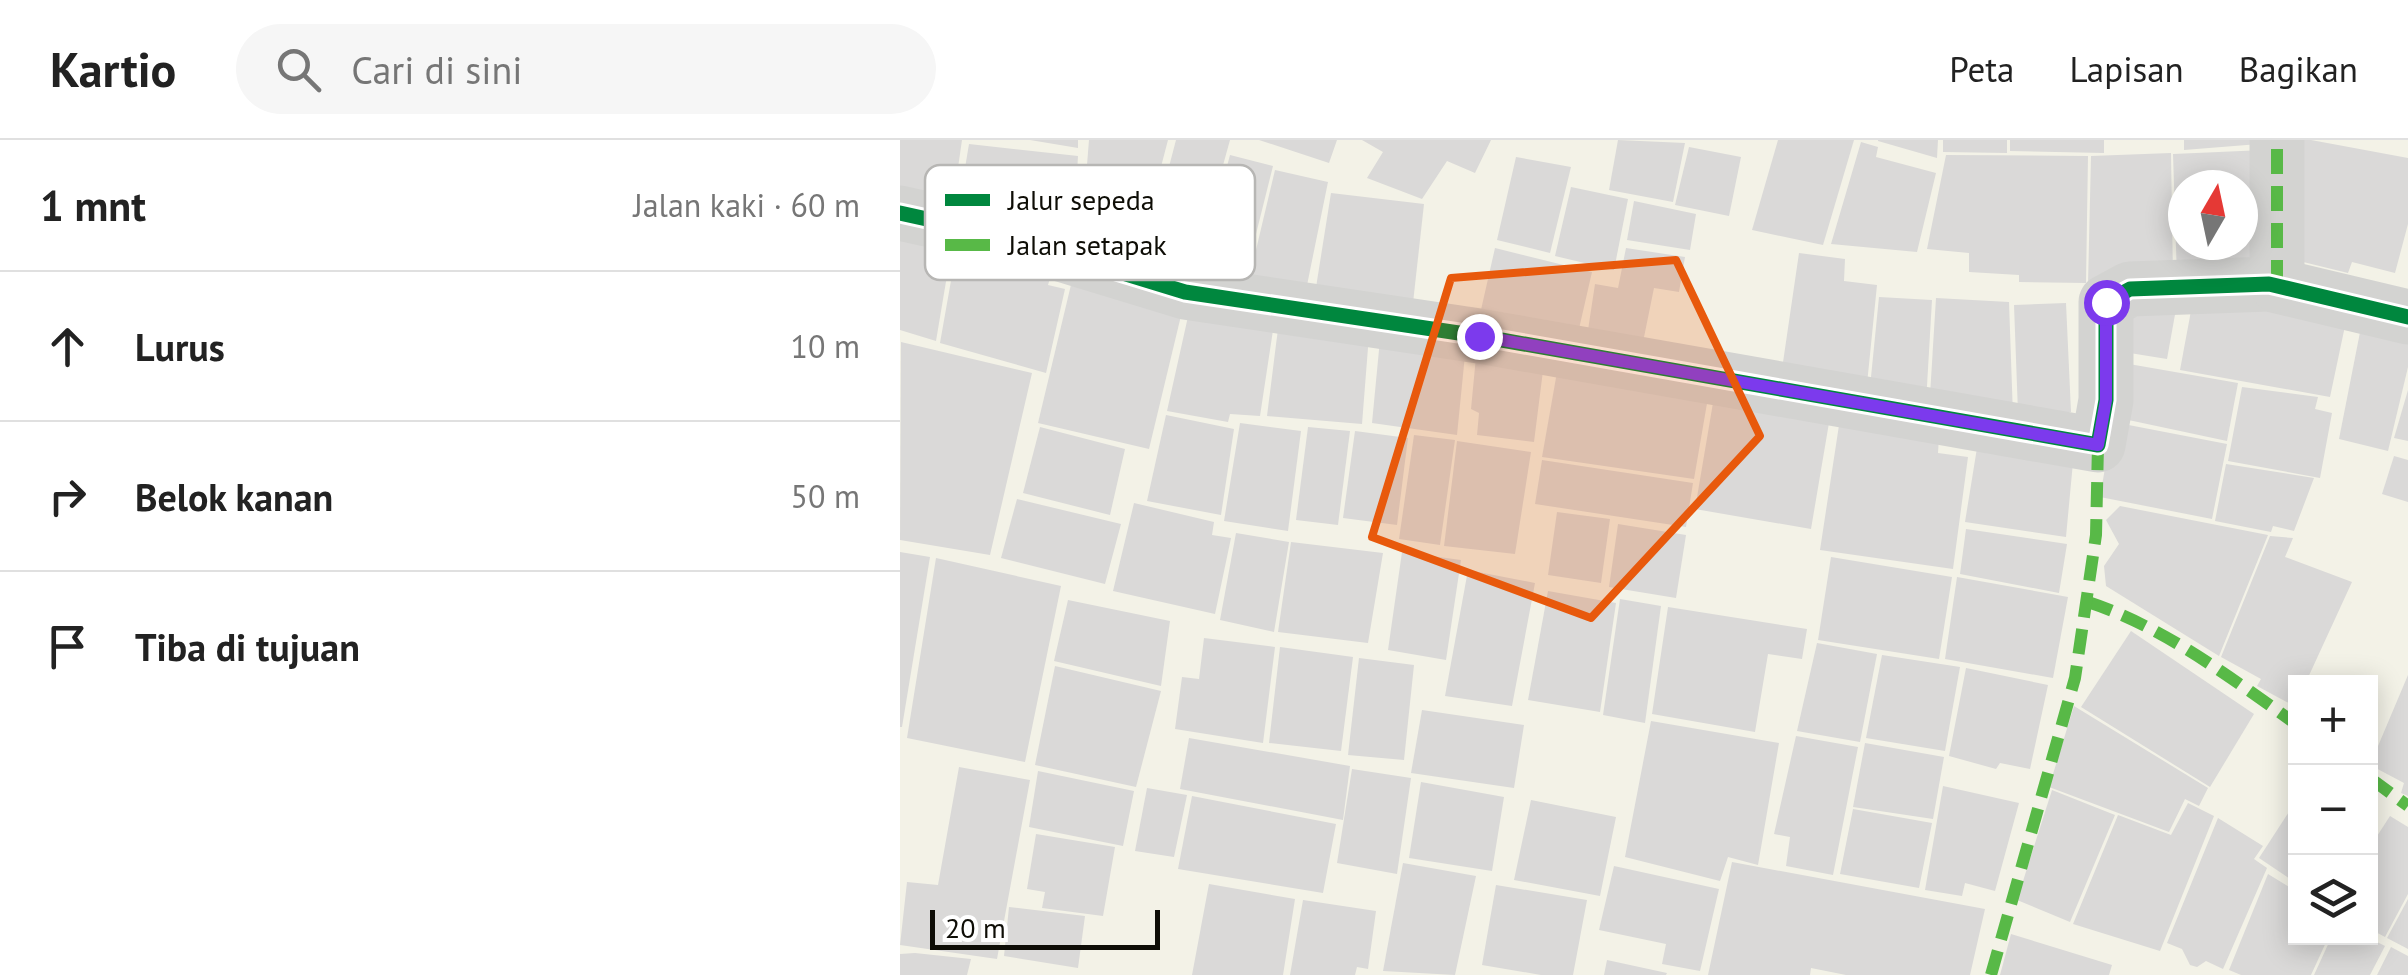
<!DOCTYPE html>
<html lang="id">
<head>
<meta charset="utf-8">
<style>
  :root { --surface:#fff; --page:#f6f6f6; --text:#222; --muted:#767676; --line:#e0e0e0 }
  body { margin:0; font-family:"PT Sans",sans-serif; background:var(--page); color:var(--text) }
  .controls { position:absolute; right:30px; bottom:30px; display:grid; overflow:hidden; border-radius:0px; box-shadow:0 5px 25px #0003 }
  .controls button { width:90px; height:90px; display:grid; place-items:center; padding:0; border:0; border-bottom:2px solid var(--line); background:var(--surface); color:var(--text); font:50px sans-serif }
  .compass { position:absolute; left:1268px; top:30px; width:90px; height:90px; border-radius:50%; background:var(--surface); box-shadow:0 5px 25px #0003; rotate:9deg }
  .scale { position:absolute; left:30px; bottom:25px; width:230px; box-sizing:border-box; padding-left:10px; border:5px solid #0e0d06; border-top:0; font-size:28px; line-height:35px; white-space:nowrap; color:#0e0d06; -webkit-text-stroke:8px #fff; paint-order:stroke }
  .stop { position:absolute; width:30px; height:30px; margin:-22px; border:8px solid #7c3aed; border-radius:50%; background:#fff }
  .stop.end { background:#7c3aed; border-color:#fff; box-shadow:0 2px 10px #0008 }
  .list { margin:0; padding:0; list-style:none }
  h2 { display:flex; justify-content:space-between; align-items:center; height:130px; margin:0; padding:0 40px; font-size:42px }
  h2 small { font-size:32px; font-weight:400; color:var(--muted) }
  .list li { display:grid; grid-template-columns:65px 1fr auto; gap:30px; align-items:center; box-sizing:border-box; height:150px; padding:0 40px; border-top:2px solid var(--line) }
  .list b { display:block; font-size:38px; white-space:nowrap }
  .list em { font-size:32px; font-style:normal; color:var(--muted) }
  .icon { flex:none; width:55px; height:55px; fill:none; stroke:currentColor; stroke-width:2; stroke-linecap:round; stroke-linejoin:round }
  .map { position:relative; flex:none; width:1508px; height:835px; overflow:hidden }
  header { display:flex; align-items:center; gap:60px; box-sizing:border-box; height:140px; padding:0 50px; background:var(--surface); border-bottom:2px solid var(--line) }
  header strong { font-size:48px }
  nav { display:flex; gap:55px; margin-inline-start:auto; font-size:35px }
  .search { width:700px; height:90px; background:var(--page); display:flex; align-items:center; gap:25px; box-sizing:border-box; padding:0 35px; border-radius:55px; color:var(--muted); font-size:38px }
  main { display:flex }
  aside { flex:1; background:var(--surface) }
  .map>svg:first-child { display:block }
  .building { fill:#dad9d8; fill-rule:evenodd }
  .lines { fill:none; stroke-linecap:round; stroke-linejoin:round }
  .minor { stroke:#d3d3d1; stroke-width:55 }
  .quiet { stroke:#58b947; stroke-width:12; stroke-dasharray:25 12; stroke-linecap:butt }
  .cycleway-casing { stroke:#fff; stroke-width:21 }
  .cycleway { stroke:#00873e; stroke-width:15 }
  .route { stroke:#7c3aed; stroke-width:12 }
  .marked { fill:#e8590c; fill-opacity:0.2; stroke:#e8590c; stroke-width:8; stroke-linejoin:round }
  .key { fill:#fff; stroke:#b7b6b4; stroke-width:2.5 }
  .key-label { font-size:28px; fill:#0e0d06 }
</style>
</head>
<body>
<header>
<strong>Kartio</strong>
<div class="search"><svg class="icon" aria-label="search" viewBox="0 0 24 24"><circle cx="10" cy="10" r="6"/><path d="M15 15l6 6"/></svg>Cari di sini</div>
<nav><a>Peta</a><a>Lapisan</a><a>Bagikan</a></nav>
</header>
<main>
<aside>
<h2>1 mnt<small>Jalan kaki · 60 m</small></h2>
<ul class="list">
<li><svg class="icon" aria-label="ahead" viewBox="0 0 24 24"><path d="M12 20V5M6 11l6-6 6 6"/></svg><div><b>Lurus</b></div><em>10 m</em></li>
<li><svg class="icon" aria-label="right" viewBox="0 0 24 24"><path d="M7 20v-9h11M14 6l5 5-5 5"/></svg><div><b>Belok kanan</b></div><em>50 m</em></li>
<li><svg class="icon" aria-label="arrive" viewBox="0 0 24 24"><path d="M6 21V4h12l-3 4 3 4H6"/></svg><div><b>Tiba di tujuan</b></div></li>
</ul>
</aside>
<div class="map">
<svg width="1508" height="835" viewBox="0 0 1508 835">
  <rect width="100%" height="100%" fill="#f3f2e7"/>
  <g class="building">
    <path d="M0,0h62l-10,69 -52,-8z"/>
    <path d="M130,0h48v8z"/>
    <path d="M189,0h79l-33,126 -28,-10 7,-20 -32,-9z"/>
    <path d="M276,0h54l-39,141 -48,-15z"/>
    <path d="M359,0h78l-8,23z"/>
    <path d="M462,0h129l-16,33 -28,-12 -25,38 -55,-21 16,-26z"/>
    <path d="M718,0l67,3 -12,59 -64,-12z"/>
    <path d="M878,0h76l-31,105 -71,-15z"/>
    <path d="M978,0h60l-1,18 -59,-17z"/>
    <path d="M1043,0h64v13l-64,-1z"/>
    <path d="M1110,0h94v13l-94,-2z"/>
    <path d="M1284,0h75v4l-75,6z"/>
    <path d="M1388,0h23l97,18v66l-13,49 -43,-11 -4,11 -57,-14z"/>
    <path d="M961,2l17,5 -2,10 60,16 -19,79 -86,-8z"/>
    <path d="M69,4l109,12 -5,87 -115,-33z"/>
    <path d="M789,7l52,10 -12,59 -54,-11z"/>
    <path d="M1364,10l9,127 -96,1 -4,-124zM1283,45h60v60h-60z"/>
    <path d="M1271,13l2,125 -85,6 3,-128z"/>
    <path d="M330,15l43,11 -31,124 -46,-8z"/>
    <path d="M1046,15l142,1 -2,127 -67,-1v-7l-50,-3v-19l-42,-4z"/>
    <path d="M616,17l55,10 -21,86 -53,-13z"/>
    <path d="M375,30l53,12 -24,118 -58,-8z"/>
    <path d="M671,47l57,12 -14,71 -59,-14z"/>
    <path d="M431,53l93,11 -12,108 -98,-12z"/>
    <path d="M734,61l62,13 -6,36 -63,-10z"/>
    <path d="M0,79l55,9 -19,113 -36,-11z"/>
    <path d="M58,101l98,17 -8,27 17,4 -19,84 -106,-30z"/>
    <path d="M595,108l97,24 -16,70 -98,-19z"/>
    <path d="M726,108l59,9 -6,35 -25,-4 -13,64 -55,-9 9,-59 23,4z"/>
    <path d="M899,113l46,6 -1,22 33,4 -11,109 -85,-18z"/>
    <path d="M175,128l110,31 -36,150 -111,-26z"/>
    <path d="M979,157l53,3 -6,103 -57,-6z"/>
    <path d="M1036,158l73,4 4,114 -84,-5z"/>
    <path d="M1293,160l156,7 -19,90 -150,-27z"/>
    <path d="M291,163l84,14 -15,99 -30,-2 -2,8 -61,-11z"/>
    <path d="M1166,163l5,109 -53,1 -4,-108z"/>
    <path d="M1276,169l-9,50 -56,-9 21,-40z"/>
    <path d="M380,173l89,22 -7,89 -95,-8z"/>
    <path d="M1463,177l45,11v39l-20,84 -49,-12z"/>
    <path d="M481,189l84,26 -8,80 -85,-12z"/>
    <path d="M1,202l131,31 -42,182 -90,-15z"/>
    <path d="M577,206l68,9 -11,87 -57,-7 2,-22 -8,-4z"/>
    <path d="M660,215l150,31 -16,93 -152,-22z"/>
    <path d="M1229,224l109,19 -11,58 -108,-23z"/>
    <path d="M816,245l115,26 -20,118 -116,-20z"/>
    <path d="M1342,247l76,10 -3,12 17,4 -12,65 -92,-17z"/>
    <path d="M1508,250v51l-14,-3z"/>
    <path d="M941,272l98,25 -1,16 30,4 -15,112 -133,-19z"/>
    <path d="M266,275l68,14 -13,86 -74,-14z"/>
    <path d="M1213,282l114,22 -15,75 -112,-22z"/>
    <path d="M340,283l61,8 -13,100 -64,-10z"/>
    <path d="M140,287l85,22 -15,66 -87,-22z"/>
    <path d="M408,287l42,4 -12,94 -42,-5z"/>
    <path d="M455,291l53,7 -11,87 -54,-7z"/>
    <path d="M514,295l41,5 -15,105 -41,-6z"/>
    <path d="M557,301l74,11 -16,102 -71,-8z"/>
    <path d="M1077,308l96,14 -7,75 -101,-15z"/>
    <path d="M1494,316l14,4v42l-26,-8z"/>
    <path d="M642,320l151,23 -7,44 -151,-23z"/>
    <path d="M1326,324l88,14 -20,53 -21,-5 -2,6 -56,-11z"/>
    <path d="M117,359l104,25 -16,60 -104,-26z"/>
    <path d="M234,363l80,19 -2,13 19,3 -16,76 -102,-23z"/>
    <path d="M1220,366l148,29 -49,121 -113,-70 -2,-20 15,-22 -13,-24z"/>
    <path d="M657,372l53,7 -9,64 -53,-8z"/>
    <path d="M718,384l68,11 -10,63 -67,-11z"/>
    <path d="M1066,389l101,15 -8,49 -99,-19z"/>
    <path d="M336,393l53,9 -15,90 -54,-12z"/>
    <path d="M1370,396l23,2 -8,19 67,25 -46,100h-10v25l-39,-21 4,-7 -40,-22z"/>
    <path d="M391,402l92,11 -15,90 -90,-11z"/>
    <path d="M0,412l30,5 -28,170h-2z"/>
    <path d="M502,412l59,8 -15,100 -58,-10z"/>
    <path d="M931,417l121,20 -13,82 -121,-19z"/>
    <path d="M36,418l125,28 -36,176 -118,-24z"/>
    <path d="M568,430l67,13 -23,123 -67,-10z"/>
    <path d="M1057,437l111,20 -15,81 -108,-19z"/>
    <path d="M648,451l68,12 -16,109 -72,-12z"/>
    <path d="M720,459l41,7 -16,117 -42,-8z"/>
    <path d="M168,460l102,21 -9,65 -107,-25z"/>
    <path d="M768,467l139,22 -5,30 -34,-5 -13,78 -103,-18z"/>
    <path d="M1231,491l123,83 -44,73 -129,-80z"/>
    <path d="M304,498l71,9 -12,96 -88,-14 7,-52 17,2z"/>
    <path d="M917,503l60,11 -17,88 -63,-11z"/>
    <path d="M380,507l73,10 -12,94 -72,-8z"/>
    <path d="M982,515l78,12 -15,84 -79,-13z"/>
    <path d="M459,518l55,7 -10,95 -56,-5z"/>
    <path d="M155,526l106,25 -25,96 -101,-22z"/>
    <path d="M1066,528l82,17 -18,84 -30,-6 -4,6 -47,-13z"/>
    <path d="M1508,535v121l-7,-3 3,-10 -34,-18z"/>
    <path d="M1174,566l134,82 -9,18 -14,-7 -16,33 -120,-45z"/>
    <path d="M522,570l102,15 -10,63 -103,-15z"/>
    <path d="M751,581l128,22 -21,122 -30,-8 -8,24 -95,-24z"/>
    <path d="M896,596l62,11 -25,128 -47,-9 4,-29 -16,-3z"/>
    <path d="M289,598l161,28 -7,54 -163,-31z"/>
    <path d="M965,603l79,14 -11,62 -80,-12z"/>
    <path d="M59,627l71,13 -33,179 -97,-14 7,-63 31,3z"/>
    <path d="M452,629l59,9 -14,96 -60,-11z"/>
    <path d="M138,631l96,20 -11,55 -94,-19z"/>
    <path d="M521,642l83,15 -12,74 -83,-13z"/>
    <path d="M1043,646l76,17 -24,88 -30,-8 -3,13 -37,-6z"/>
    <path d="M247,648l40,7 -13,62 -39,-6z"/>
    <path d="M1152,650l63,25 -45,107 -53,-22z"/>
    <path d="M292,656l144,28 -13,69 -145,-24z"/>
    <path d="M631,660l85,17 -16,79 -86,-16z"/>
    <path d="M1396,661v82l-37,-25z"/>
    <path d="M1288,663l26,13 -54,135 -87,-27 45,-109 53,20z"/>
    <path d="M953,669l79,14 -13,65 -79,-14z"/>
    <path d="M1490,676l18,11v67l-23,43 -15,-8v-82z"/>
    <path d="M1318,678l45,28 -9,13 13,9 -44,101 -17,-8 -9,6 -7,-2 -8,-16 -15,-6z"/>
    <path d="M136,694l79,13 -12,69 -61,-8 3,-16 -18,-3z"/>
    <path d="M832,722l253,47 -15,66h-124l-35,-7 -1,7h-102z"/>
    <path d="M503,723l73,13 -21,99 -72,-4z"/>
    <path d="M714,726l105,23 -19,82 -38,-7 4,-20 -67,-14z"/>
    <path d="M1368,734l28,17v47h32l-17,37h-70l-12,-5z"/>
    <path d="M309,744l86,15 -12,76h-91z"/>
    <path d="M596,745l91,15 -14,75h-32l-59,-10z"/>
    <path d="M1508,759v50l-21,-11z"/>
    <path d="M403,760l73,11 -8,58 -11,-2 -2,8h-65z"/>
    <path d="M109,767l76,9 -7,52 -74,-12z"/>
    <path d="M1111,794l101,31 -3,10h-109z"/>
    <path d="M1431,798h38l16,8 -15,29h-56z"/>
    <path d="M1491,807l17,9v19h-31z"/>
    <path d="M15,813l56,6 -4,16h-67v-21z"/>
    <path d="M707,820l60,13 -1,2h-62z"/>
  </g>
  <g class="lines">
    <g class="minor">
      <path d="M0,73l95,21 190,58 294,44 619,109 8,-45v-98l24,-13 139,-5 139,33"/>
      <path d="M1377,145v-145"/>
    </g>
    <g class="quiet">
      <path d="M1377,145v-145"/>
      <path d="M1188,462c76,25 143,76 208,122"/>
      <path d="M1470,638l38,28"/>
      <path d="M1091,835l84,-297 21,-143 2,-90"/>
    </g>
    <defs>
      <path id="cycleway" d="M0,73l95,21 190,58 294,44 619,109 8,-45v-98l24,-13 139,-5 139,33"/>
    </defs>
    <use href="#cycleway" class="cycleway-casing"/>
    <use href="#cycleway" class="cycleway"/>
  </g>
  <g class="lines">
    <path class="route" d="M579,196l619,109 8,-45v-98"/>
  </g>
  <path class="marked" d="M776,120l84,176 -169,182 -219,-81 79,-259z"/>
  <rect x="25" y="25" width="330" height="115" rx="15" class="key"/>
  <rect x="45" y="54" width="45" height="12" fill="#00873e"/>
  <rect x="45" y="99" width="45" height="12" fill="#58b947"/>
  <g class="key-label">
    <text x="108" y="70">Jalur sepeda</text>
    <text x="108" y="115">Jalan setapak</text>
  </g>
</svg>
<div class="controls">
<button>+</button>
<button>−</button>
<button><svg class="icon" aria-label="layers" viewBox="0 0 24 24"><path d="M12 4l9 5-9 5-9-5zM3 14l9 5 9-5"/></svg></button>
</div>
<svg class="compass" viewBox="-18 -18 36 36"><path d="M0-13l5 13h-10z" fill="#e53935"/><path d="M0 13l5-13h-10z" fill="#767676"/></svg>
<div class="scale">20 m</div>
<div class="stop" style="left:1206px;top:162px"></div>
<div class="stop end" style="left:579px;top:196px"></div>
</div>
</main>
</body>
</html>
